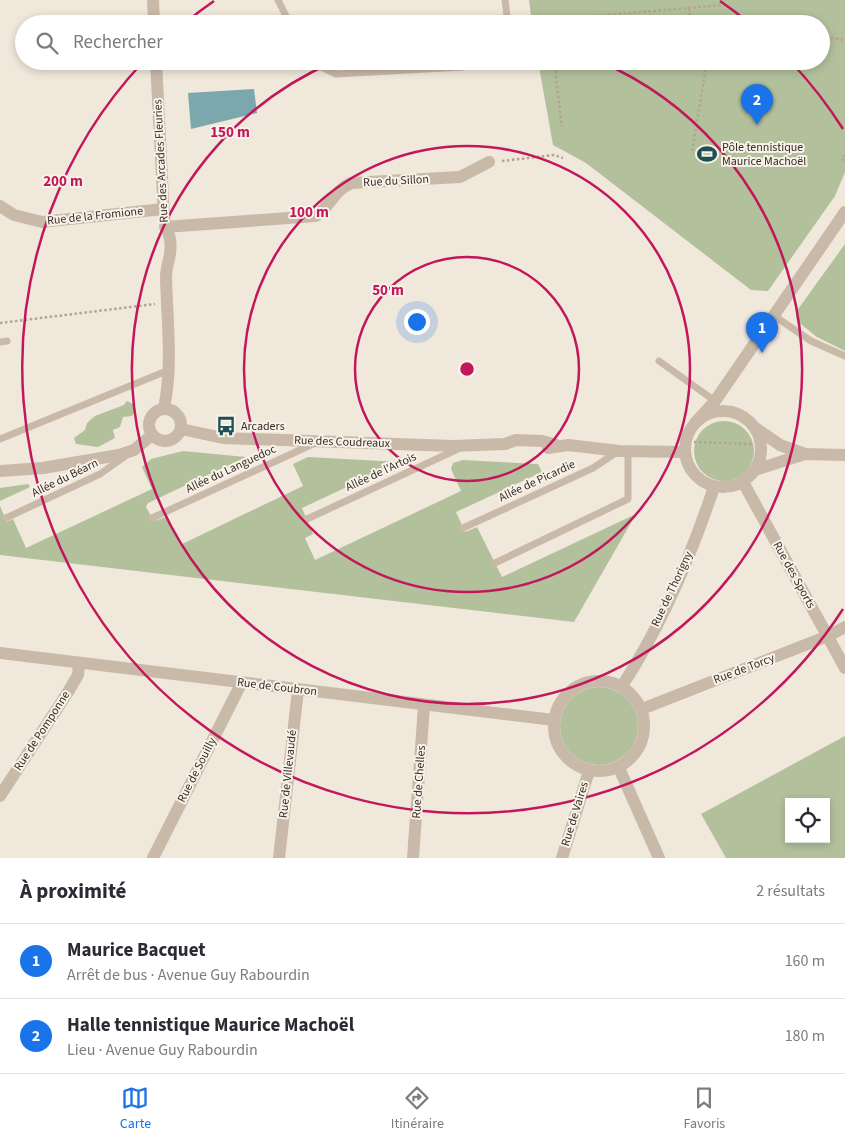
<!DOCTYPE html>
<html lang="fr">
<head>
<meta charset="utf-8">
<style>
  :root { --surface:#fff; --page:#f7f7f7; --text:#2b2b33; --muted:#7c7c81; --line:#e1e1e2; --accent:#1a73e8 }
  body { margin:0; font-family:"Source Sans 3",sans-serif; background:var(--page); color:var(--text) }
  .controls { position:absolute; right:15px; bottom:15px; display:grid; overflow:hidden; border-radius:0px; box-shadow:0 2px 8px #0003 }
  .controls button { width:45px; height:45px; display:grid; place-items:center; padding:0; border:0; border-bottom:1px solid var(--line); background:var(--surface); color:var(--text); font:25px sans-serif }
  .you { position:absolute; left:416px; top:321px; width:18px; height:18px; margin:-12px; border:4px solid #fff; border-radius:50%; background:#1a73e8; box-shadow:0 0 0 8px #1a73e833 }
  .badge { display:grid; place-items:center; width:32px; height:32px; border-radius:50%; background:var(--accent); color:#fff; font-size:16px; font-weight:700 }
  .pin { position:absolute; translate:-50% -41px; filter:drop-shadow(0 1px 2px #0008) }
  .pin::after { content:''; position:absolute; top:26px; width:18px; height:15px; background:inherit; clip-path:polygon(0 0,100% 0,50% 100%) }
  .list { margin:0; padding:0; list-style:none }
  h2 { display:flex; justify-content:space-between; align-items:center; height:65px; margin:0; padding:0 20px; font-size:21px }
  h2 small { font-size:16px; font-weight:400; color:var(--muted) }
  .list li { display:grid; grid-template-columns:32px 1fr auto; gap:15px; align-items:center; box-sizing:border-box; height:75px; padding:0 20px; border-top:1px solid var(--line) }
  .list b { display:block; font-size:19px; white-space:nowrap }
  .list p { margin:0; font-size:16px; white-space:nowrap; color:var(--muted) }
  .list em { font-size:16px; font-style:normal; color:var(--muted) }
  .icon { flex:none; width:28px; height:28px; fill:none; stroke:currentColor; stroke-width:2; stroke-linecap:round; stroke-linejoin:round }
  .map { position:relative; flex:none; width:845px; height:858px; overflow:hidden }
  .search { position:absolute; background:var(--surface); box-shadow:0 2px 8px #0003; left:15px; right:15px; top:15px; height:55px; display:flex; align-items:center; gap:12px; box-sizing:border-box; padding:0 18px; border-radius:28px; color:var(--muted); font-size:19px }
  .sheet { height:215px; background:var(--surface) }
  nav { display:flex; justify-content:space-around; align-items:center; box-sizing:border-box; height:70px; border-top:1px solid var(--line); background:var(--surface); font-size:14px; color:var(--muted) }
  nav a { display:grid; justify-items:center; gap:2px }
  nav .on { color:var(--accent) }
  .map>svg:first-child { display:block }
  .green { fill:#b2c09c; fill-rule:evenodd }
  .water { fill:#7ca8ad }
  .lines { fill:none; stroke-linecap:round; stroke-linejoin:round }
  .path { stroke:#b5a392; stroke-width:2.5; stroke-dasharray:2.5 2.5; stroke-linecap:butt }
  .lane { stroke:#c9b9a8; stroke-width:7 }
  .street { stroke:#c9b9a8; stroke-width:12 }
  .ring { fill:none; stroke:#c2185b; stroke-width:2.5 }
  .labels { text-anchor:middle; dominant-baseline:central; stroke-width:4; stroke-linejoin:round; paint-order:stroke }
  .poi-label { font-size:12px; fill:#362d28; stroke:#f9f2e8; text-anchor:start }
  .street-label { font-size:12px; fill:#362d28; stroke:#f9f2e8 }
  .centre { fill:#c2185b; stroke:#f9f2e8; stroke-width:2.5 }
  .ring-label { font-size:15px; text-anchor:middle; font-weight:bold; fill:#c2185b; stroke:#f9f2e8; stroke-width:4; stroke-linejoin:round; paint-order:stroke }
</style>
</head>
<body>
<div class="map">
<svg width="845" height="858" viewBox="0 0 845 858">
  <rect width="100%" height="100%" fill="#f1e8dc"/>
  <g class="green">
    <path d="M529,0h316v172l-10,24 -67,95 -17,-1 -165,-127 -33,-18 -15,-84h283v-37h-289z"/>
    <path d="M845,244v107l-28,-14 -20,-16 -1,-9z"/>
    <path d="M127,401l6,3 2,7 -3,5 -9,1 -3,10 -7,3 2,8 -17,9 -22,-3 -2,-6 11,-8 2,-7 8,-7 29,-11z"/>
    <circle cx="724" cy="451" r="30"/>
    <path d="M183,451l63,6 -98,46 -2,4 8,14 12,-4 14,28 123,-59 -10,-22 15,-7 92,5 -98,46 11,26 -8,4 10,22 146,-69 -10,-22 2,-6 10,-3 75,4 4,8 -86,40 9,20 12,-5 25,50 134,-63 -62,108 -574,-67v-49l7,16 6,-3 13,29 126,-59 -10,-22 9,-8z"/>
    <path d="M28,484l2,3 -30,14v-13z"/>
    <circle cx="599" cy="726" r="39"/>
    <path d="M845,736v122h-119l-25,-44zM789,802h37v37h-37z"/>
  </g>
  <path class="water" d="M254,89l3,24 -66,16 -3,-36z"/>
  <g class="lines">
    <g class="path">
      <path d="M689,8l2,16"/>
      <path d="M549,24l-1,-4 175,-15"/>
      <path d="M725,24l11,-4 19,4"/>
      <path d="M821,36l24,4"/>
      <path d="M554,61l8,66"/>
      <path d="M692,151l15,-90"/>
      <path d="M845,155l-3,4 3,2"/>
      <path d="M502,161l52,-6 9,3"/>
      <path d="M0,323l155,-19"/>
      <path d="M694,442l59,2"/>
    </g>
    <g class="lane">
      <path d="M278,0l12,24"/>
      <path d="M505,0l3,24"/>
      <path d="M308,61l28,13 127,-7 20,-6"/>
      <path d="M773,315l38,26 34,15"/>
      <path d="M0,342l7,-1"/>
      <path d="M659,361l56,40"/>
      <path d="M0,439l169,-69"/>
      <path d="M6,518l94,-44 27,-19"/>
      <path d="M152,518l161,-74"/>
      <path d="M307,519l151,-70"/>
      <path d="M463,528l130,-60 24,-16"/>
      <path d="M495,563l133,-64v-48"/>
    </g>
    <g class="street">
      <path d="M153,0l1,24"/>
      <path d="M156,61l8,156c1,8 4,14 6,22 3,15 -4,25 -4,38 1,44 7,88 -2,131"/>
      <path d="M0,206l14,9 28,7 121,-13"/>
      <path d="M165,227l151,-11c15,-11 18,-25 35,-33l109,-6 29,-15"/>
      <circle cx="165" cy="425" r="16"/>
      <circle cx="723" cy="449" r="38"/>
      <path d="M695,423l20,-22 130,-189"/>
      <path d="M754,427l26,18 25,9"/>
      <path d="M181,429l42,9 230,8 52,-2 11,-4 26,1 14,4"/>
      <path d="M548,448l20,-3 51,6 65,1"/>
      <path d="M755,470l50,-16 40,1"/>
      <path d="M0,471l43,-3 76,-13 15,-5 18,-15"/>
      <path d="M743,482l102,186"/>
      <path d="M0,653l554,67"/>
      <circle cx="599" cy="726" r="45"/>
      <path d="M622,686c40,-61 69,-130 92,-199"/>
      <path d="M642,709l186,-73 17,-9"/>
      <path d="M619,768l40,90"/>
      <path d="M0,796l68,-104 10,-17 1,-12"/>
      <path d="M153,858l89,-176"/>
      <path d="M279,858l19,-168"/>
      <path d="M413,858l11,-152"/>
      <path d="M562,858l27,-87"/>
    </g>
  </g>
  <g class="ring">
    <circle cx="467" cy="369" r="112"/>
    <circle cx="467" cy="369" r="223"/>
    <path d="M601 62A335 335 0 1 1 333 62"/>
    <path d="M843 609A446 446 0 1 1 143 62M186 22A446 446 0 0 1 214 1M720 1A446 446 0 0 1 748 22M791 62A446 446 0 0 1 843 129"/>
  </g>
  <defs>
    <symbol id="stadium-bare" viewBox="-9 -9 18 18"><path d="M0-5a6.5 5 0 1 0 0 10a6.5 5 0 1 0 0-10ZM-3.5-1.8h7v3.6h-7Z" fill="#1f4f56" stroke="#f9f2e8" stroke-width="2.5" paint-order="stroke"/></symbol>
    <symbol id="bus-bare" viewBox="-9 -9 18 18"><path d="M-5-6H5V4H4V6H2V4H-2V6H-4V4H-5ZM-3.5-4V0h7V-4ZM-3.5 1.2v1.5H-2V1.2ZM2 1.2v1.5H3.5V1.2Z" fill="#1f4f56" stroke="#f9f2e8" stroke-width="2.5" paint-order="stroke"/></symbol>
  </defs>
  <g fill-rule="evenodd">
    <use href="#stadium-bare" x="693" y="140" width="28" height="28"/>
    <use href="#bus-bare" x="212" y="412" width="28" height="28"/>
  </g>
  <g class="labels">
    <g class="poi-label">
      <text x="722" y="147">Pôle tennistique<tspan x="722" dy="14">Maurice Machoël</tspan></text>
      <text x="241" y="426">Arcaders</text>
    </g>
    <g class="street-label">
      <text transform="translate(161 161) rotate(-93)">Rue des Arcades Fleuries</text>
      <text transform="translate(396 181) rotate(-3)">Rue du Sillon</text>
      <text transform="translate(95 216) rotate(-6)">Rue de la Fromione</text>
      <text transform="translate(342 442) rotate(2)">Rue des Coudreaux</text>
      <text transform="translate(231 469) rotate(-25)">Allée du Languedoc</text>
      <text transform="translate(381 472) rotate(-25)">Allée de l'Artois</text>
      <text transform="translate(65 478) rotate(-26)">Allée du Béarn</text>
      <text transform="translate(537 481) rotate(-25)">Allée de Picardie</text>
      <text transform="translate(794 575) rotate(61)">Rue des Sports</text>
      <text transform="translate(672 589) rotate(-65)">Rue de Thorigny</text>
      <text transform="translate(744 669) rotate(-21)">Rue de Torcy</text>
      <text transform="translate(277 687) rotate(7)">Rue de Coubron</text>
      <text transform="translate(42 731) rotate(-57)">Rue de Pomponne</text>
      <text transform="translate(197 770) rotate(-63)">Rue de Souilly</text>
      <text transform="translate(288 774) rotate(-84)">Rue de Villevaudé</text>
      <text transform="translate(419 782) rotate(-86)">Rue de Chelles</text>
      <text transform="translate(575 814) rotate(-73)">Rue de Vaires</text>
    </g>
  </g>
  <circle cx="467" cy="369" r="8" class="centre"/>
  <g class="ring-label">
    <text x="230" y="137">150 m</text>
    <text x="63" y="186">200 m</text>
    <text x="309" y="217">100 m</text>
    <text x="388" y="295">50 m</text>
  </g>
</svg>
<div class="controls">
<button><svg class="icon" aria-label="locate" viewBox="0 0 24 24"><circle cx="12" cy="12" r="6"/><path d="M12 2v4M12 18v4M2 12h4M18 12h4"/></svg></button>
</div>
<div class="you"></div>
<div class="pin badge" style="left:762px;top:353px">1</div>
<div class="pin badge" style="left:757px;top:125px">2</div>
<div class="search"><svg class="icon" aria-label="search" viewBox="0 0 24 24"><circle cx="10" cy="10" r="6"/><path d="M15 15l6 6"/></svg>Rechercher</div>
</div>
<section class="sheet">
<h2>À proximité<small>2 résultats</small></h2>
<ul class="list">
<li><span class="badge">1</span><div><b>Maurice Bacquet</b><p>Arrêt de bus · Avenue Guy Rabourdin</p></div><em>160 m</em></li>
<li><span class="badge">2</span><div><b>Halle tennistique Maurice Machoël</b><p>Lieu · Avenue Guy Rabourdin</p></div><em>180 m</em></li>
</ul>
</section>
<nav>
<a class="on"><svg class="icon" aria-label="map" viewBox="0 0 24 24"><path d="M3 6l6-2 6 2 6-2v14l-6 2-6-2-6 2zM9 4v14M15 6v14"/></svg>Carte</a>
<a><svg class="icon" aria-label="directions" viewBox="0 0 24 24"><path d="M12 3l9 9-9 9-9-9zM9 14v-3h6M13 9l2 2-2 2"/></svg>Itinéraire</a>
<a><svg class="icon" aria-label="saved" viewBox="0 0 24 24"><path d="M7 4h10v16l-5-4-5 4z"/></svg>Favoris</a>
</nav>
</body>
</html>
